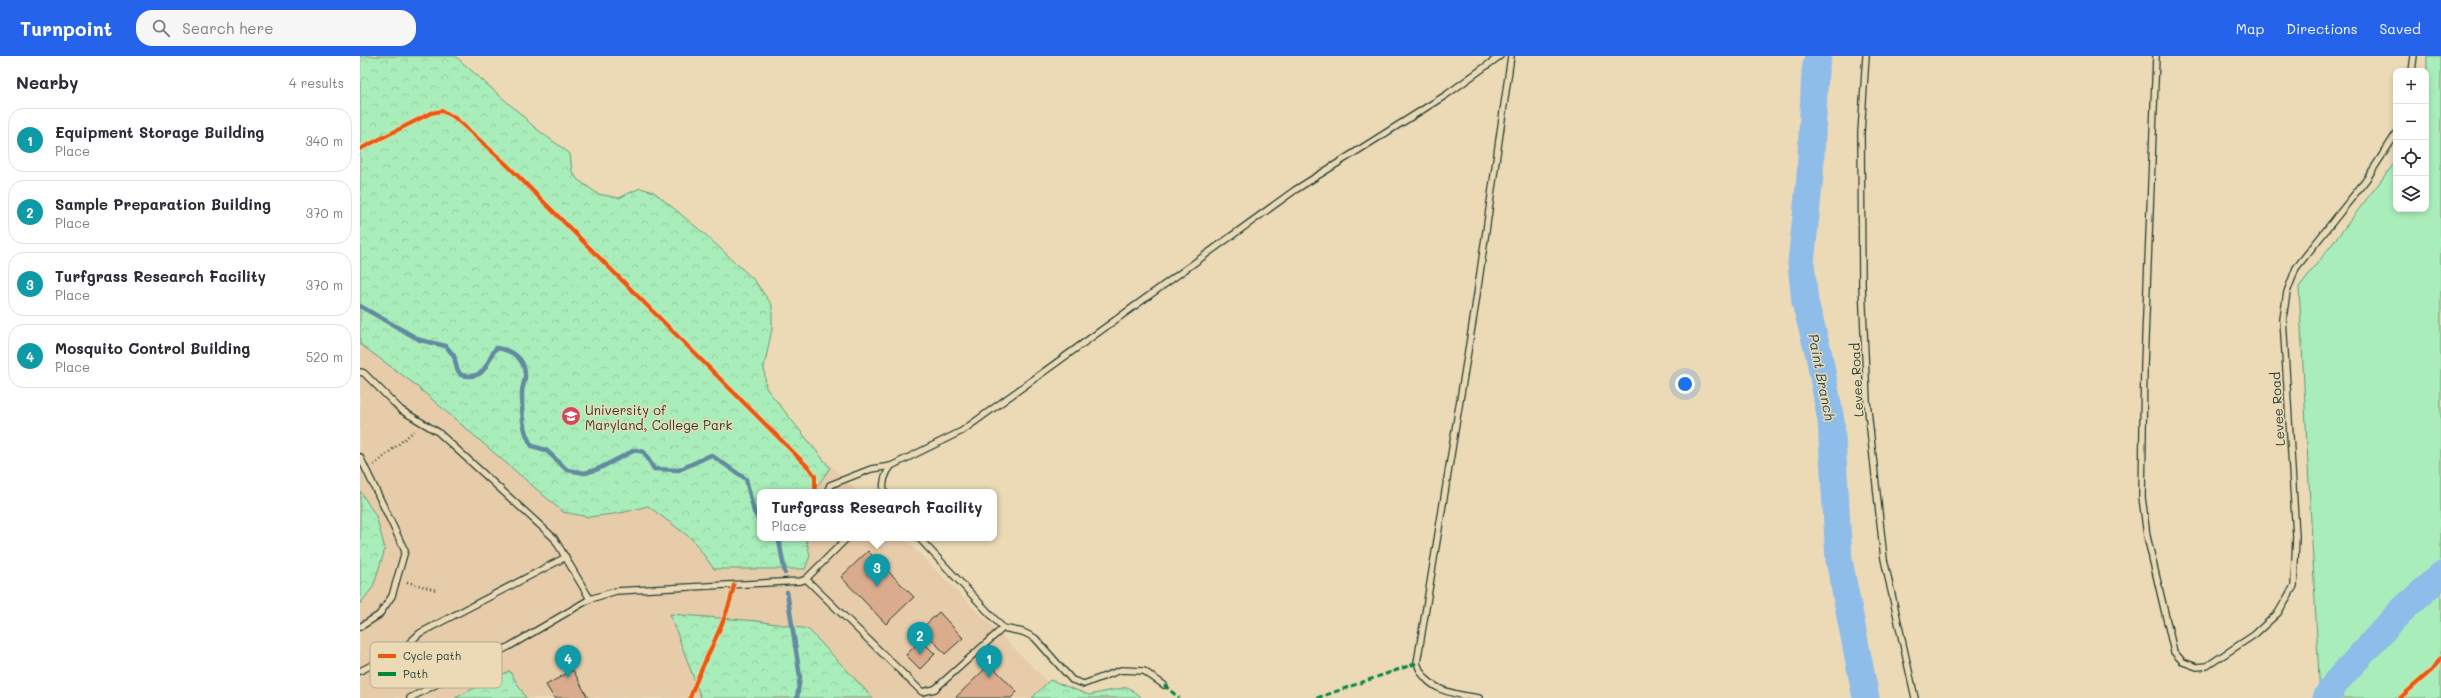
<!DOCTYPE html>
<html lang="en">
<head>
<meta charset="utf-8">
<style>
  :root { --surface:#fff; --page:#f7f7f7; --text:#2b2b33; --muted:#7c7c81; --line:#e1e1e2; --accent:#2563eb }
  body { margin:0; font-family:Mali,sans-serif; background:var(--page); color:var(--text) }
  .controls { position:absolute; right:12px; top:12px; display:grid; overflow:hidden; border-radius:8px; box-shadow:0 2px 6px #0003 }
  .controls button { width:36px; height:36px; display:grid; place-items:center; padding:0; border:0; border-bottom:1px solid var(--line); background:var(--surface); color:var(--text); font:20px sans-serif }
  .you { position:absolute; left:1325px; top:328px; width:14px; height:14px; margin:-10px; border:3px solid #fff; border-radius:50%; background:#1a73e8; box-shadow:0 0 0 6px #1a73e833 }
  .badge { display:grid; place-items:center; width:26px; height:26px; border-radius:50%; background:var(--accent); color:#fff; font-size:13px; font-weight:700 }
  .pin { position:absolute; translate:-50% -33px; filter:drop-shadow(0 1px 2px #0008) }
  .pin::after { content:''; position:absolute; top:21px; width:14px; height:12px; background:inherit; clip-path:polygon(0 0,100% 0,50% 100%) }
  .popup { position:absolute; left:397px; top:433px; width:240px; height:52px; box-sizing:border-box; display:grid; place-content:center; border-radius:8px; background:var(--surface); filter:drop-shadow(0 1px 3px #0005); font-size:13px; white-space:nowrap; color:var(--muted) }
  .popup b { font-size:15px; color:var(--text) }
  .popup::after { content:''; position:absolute; left:50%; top:100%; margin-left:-8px; border:8px solid transparent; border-top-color:var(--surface) }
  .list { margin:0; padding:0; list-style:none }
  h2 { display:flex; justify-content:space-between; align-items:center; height:52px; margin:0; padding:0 16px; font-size:17px }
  h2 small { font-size:13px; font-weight:400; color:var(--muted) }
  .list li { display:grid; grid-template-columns:26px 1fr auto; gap:12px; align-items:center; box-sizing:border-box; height:64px; margin:0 8px 8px; padding:0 8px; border:1px solid var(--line); border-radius:16px }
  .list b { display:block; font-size:15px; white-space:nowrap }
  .list p { margin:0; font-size:13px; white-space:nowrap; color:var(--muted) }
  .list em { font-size:13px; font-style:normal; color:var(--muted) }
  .icon { flex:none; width:22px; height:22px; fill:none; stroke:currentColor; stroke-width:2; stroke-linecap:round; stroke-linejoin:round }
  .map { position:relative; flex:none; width:2081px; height:642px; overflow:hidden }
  header { display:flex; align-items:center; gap:24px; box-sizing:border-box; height:56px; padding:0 20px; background:var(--accent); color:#fff }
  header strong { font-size:19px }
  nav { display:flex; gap:22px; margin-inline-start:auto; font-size:14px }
  .search { width:280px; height:36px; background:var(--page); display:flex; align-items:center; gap:10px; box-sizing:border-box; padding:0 14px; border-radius:16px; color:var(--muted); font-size:15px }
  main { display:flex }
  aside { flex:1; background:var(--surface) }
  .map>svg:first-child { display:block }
  .built { fill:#e7ccaa }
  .forest { fill:url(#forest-crowns); stroke:#649677 }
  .park { fill:#a9eeba; stroke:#649677 }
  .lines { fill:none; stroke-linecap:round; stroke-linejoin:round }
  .stream { stroke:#628aa1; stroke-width:4.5 }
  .river { stroke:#8ebde9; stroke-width:27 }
  .building { fill:#dbab8d; stroke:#1f3d34 }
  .lane-casing { stroke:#1f3d34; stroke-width:8 }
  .path { stroke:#1f3d34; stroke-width:2.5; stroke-dasharray:1 3; stroke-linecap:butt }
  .lane { stroke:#ecdab7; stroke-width:5.5 }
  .quiet { stroke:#00873e; stroke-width:3; stroke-dasharray:6 3; stroke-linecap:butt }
  .cycleway-casing { stroke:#ecdab7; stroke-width:6 }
  .cycleway { stroke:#e8590c; stroke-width:4 }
  .labels { text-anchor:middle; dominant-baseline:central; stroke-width:3; stroke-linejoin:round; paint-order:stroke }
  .street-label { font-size:13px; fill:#1f3d34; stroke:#ecdab7 }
  .poi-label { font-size:13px; fill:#1f3d34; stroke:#ecdab7; text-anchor:start }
  .water-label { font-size:14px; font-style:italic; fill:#2a4a46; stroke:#ecdab7 }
  .key { fill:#ecdab7; stroke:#aeab90; stroke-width:1 }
  .key-label { font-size:11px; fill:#1f3d34 }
</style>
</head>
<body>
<header>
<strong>Turnpoint</strong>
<div class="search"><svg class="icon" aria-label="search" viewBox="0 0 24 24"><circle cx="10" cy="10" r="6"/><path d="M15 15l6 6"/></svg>Search here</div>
<nav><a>Map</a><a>Directions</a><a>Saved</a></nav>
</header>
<main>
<aside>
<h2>Nearby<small>4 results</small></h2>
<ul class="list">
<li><span class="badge" style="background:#0f9aa8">1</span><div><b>Equipment Storage Building</b><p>Place</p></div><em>340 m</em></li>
<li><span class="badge" style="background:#0f9aa8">2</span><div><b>Sample Preparation Building</b><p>Place</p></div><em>370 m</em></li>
<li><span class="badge" style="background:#0f9aa8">3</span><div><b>Turfgrass Research Facility</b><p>Place</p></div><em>370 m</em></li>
<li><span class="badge" style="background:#0f9aa8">4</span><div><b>Mosquito Control Building</b><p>Place</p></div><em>520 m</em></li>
</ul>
</aside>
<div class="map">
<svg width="2081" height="642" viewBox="0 0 2081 642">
  <defs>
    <pattern id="forest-crowns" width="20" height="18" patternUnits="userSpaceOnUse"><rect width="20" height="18" fill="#a9eeba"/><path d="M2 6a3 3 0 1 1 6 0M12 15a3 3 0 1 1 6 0" fill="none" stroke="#91cda0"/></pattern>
  </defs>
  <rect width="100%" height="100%" fill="#ecdab7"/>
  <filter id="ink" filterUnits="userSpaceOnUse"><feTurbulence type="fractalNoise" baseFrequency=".025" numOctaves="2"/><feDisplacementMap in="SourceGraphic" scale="8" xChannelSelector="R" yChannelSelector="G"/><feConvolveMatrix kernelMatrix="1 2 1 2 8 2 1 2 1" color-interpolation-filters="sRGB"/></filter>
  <g filter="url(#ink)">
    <path class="built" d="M226,163l272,273h-98v46h144l160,160h-704v-357z"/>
    <g class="forest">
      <path d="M0,0h95l70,62c11,13 31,24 45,36l2,17 5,8 21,15 21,4 21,-10 14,4 53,44 47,44 18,25v24l-8,38 2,21 64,80 -17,24h-53v46h46l4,18 -5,13h-91l-22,-30 -44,-33 -27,7 -32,4 -26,-5 -150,-129 -53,-39z"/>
      <path d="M0,435l16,25 9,33 -12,38 -13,17z"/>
      <path d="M310,558l87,7 51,8 65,69h-172z"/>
      <path d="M149,614l17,28h-71l54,-27z"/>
      <path d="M690,624l39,15 39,-8 14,11h-110z"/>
    </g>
    <path class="park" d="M2067,0h14v642h-121l-21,-411 97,-126v48h30z"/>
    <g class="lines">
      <g class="stream">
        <path d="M0,250l60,34 26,6 8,10 3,13 4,6c26,5 24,-11 35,-27 15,2 28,9 29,26 1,6 -3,12 -3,18 0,19 -1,37 10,54l14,4 21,20 18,3 13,-4 37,-19 9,2 10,17 25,1 32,-15 35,24 8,33 6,9"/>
        <path d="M416,482l3,3 6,32"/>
        <path d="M427,536l13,85 -3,21"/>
      </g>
      <g class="river">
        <path d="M1458,0l-3,15 -5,106 -9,86 4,39 14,53 12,66 8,139 27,138"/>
        <path d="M1966,642l10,-16 64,-70 41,-37"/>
      </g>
    </g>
    <g class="building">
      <path d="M508,495l46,46 -28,27 -45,-47z"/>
      <path d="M579,556l24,26 -18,16 -23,-26z"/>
      <path d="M561,584l14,14 -15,15 -14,-14z"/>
      <path d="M630,608l27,28 -6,6h-56z"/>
      <path d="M213,614l15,28h-34l-8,-13z"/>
    </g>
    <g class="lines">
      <defs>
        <g id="lane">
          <path d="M1506,0l-5,77 1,152 5,116 17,158 31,139"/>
          <path d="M1796,0l-12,309 -2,132 5,39 27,116 9,10 14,5 10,-1 47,-31 24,-22 16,-27 2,-50 -13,-217 4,-27 9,-24 70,-88 30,-46"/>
          <path d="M2052,15l2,-15"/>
          <path d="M0,316l4,1 37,37 37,22 116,106 36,61"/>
          <path d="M0,401l45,94 -13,45 -13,19 -19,12"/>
          <path d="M470,436l-2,-2 2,-5 41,-16 20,-3 71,-35 333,-241 151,-95 54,-39"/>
          <path d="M524,436c-2,-10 1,-18 7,-26"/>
          <path d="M559,482l84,90 20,4 12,6 37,42 12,4 37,-14 23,1 20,14"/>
          <path d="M446,523l116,113 13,-3 68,-61"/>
          <path d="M0,615l42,-21 18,-17 146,-76"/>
          <path d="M50,642l100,-52 80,-47 26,-8 185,-10 5,-2 41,-41"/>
          <path d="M1119,642c-26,-4 -53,-7 -62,-35l58,-355 36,-252"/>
        </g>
      </defs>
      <use href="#lane" class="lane-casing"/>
      <g class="path">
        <path d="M14,409l40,-34"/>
        <path d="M47,526l29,8"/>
      </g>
      <use href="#lane" class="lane"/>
      <g class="quiet">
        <path d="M804,629l15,13"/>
        <path d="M957,642l100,-35"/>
      </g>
      <defs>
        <g id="cycleway">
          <path d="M0,93l71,-36 11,-2 12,6 52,47 303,304 6,8v16"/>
          <path d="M330,642c13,-39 36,-72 44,-113"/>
          <path d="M2040,642l32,-28 9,-12"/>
        </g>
      </defs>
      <use href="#cycleway" class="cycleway-casing"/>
      <use href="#cycleway" class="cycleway"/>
    </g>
  </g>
  <defs>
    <symbol id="university-disc" viewBox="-11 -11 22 22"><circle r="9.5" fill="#d1495b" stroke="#ecdab7"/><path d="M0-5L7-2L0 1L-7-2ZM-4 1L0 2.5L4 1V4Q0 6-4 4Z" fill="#fff"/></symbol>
  </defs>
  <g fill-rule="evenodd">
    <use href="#university-disc" x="200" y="349" width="22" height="22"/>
  </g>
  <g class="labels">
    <g class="street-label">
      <text transform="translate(1496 324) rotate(-93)">Levee Road</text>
      <text transform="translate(1917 353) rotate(-94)">Levee Road</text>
    </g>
    <g class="poi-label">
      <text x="225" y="353">University of<tspan x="225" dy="15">Maryland, College Park</tspan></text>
    </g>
    <g class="water-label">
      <text transform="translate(1462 321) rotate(79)">Paint Branch</text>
    </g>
  </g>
  <rect x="10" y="586" width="132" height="46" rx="6" class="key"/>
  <rect x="18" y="598" width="18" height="4" fill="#e8590c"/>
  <rect x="18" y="616" width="18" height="4" fill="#00873e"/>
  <g class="key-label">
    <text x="43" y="604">Cycle path</text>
    <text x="43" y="622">Path</text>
  </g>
</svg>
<div class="controls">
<button>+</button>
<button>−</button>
<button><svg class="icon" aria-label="locate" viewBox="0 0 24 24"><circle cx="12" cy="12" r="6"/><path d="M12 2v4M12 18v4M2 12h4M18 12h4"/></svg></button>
<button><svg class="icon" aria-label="layers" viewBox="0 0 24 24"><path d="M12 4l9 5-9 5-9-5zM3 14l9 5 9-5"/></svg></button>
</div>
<div class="you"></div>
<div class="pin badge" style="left:629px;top:622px;background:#0f9aa8">1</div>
<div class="pin badge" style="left:560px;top:599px;background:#0f9aa8">2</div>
<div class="pin badge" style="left:517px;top:531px;background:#0f9aa8">3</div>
<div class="popup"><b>Turfgrass Research Facility</b>Place</div>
<div class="pin badge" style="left:208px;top:622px;background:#0f9aa8">4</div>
</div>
</main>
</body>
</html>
